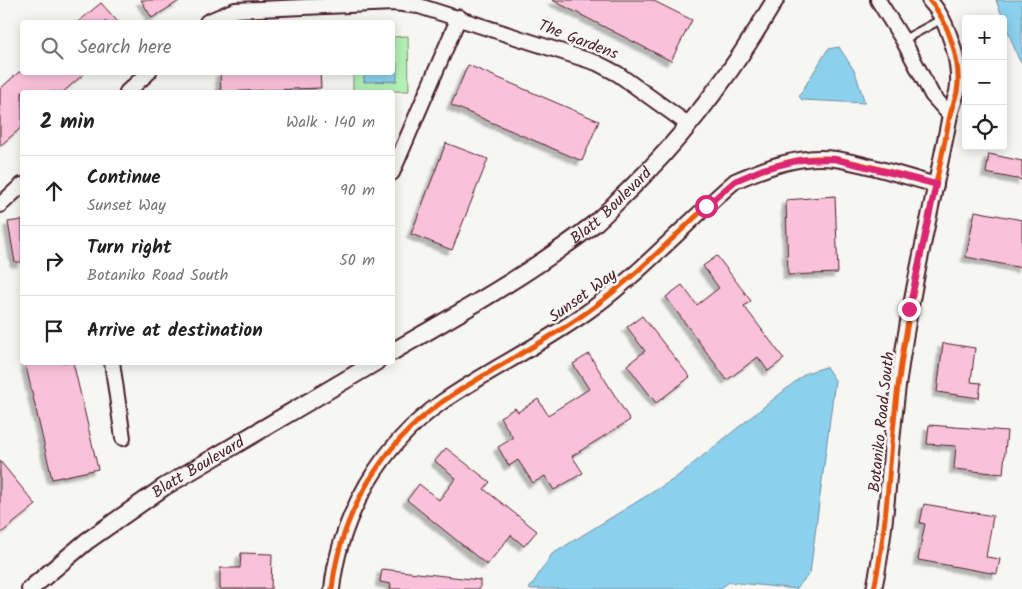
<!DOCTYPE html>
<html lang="en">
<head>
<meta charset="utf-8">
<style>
  :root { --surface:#fff; --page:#f2f2f2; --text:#222; --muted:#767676; --line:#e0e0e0 }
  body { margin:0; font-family:Kalam,sans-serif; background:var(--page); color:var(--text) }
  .controls { position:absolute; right:15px; top:15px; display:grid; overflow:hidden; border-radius:5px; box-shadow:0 2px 12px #0003 }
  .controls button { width:45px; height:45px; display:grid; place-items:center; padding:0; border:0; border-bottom:1px solid var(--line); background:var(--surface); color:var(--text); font:25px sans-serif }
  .stop { position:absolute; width:15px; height:15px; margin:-11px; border:4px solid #db2777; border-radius:50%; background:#fff }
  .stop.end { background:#db2777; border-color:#fff; box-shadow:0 1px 5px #0008 }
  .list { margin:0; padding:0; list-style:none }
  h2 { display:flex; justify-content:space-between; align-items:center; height:65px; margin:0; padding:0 20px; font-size:21px }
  h2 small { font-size:16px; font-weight:400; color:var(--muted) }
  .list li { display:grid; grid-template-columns:32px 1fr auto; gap:15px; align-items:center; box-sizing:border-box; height:70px; padding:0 20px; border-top:1px solid var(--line) }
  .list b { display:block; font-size:19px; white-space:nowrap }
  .list p { margin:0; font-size:16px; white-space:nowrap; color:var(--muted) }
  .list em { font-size:16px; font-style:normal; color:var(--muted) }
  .icon { flex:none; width:28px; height:28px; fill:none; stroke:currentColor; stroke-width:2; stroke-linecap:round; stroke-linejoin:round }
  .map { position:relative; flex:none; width:1022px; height:589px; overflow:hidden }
  .search { position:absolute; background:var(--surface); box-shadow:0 2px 12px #0003; left:20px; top:20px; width:375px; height:55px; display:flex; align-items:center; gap:12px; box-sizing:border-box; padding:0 18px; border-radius:5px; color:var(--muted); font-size:19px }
  .panel { position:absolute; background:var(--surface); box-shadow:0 2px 12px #0003; left:20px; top:90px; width:375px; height:275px; border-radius:5px }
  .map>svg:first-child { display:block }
  .green { fill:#b2f0b6; stroke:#7e8870 }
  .water { fill:#8bd1ed; stroke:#718a9f }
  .building { fill:#fac2da; stroke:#4a1f2b; filter:url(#shadow) }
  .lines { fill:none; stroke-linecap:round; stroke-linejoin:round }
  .service-casing { stroke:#4a1f2b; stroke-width:11 }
  .minor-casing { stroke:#4a1f2b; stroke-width:18 }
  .tertiary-casing { stroke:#4a1f2b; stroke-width:20 }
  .service { stroke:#f6f6f2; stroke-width:7 }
  .minor { stroke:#f6f6f2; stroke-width:14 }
  .tertiary { stroke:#f6f6f2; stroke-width:16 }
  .cycleway-casing { stroke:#f6f6f2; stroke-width:8 }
  .cycleway { stroke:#e8590c; stroke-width:5 }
  .route { stroke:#db2777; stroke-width:6 }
  .labels { text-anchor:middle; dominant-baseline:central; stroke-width:5; stroke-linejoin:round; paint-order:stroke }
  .street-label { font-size:16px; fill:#4a1f2b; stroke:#f6f6f2 }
</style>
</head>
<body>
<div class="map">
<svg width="1022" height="589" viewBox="0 0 1022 589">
  <defs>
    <filter id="shadow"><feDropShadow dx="-4.5" dy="4.5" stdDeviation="1" flood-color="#0004"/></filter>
  </defs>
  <rect width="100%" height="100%" fill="#f6f6f2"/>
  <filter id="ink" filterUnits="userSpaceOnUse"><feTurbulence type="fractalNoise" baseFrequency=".02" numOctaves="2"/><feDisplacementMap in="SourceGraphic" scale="10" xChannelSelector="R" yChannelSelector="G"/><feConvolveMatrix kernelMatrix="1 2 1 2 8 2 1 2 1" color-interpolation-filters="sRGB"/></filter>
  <g filter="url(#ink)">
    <path class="green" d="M408,36l1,55 -56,1v-19l39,-1 1,-35z"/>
    <g class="water">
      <path d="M996,0h26v64l-3,-4z"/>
      <path d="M839,47l16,25 10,31 -63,-3 -3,-4 29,-47z"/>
      <path d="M393,63h4v18l-33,1v-9l28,-1z"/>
      <path d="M826,367l9,13 -25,193 -14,16 -67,-7 -9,7h-191l23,-35 122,-75 132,-106z"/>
    </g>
    <g class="building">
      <path d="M141,0h40l-29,18z"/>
      <path d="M552,0h100l40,20 -21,41z"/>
      <path d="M101,3l17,19h-40z"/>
      <path d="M468,65l131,56 -17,40 -131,-56z"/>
      <path d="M19,72h67l-23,20h-41v35l-22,19v-57z"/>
      <path d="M220,72h100l1,16 -100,4z"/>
      <path d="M446,143l42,16 -36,91 -41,-16z"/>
      <path d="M989,154l33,7v19l-36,-7z"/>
      <path d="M835,196l3,77 -50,2 -2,-75z"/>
      <path d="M975,211l47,9v48l-56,-11z"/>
      <path d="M22,220v42h-7l-7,-40z"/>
      <path d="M717,256l34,45 -7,5 40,53 -16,12 -10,-14 -31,23 -61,-83 16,-12 15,20 22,-17 -16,-22z"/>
      <path d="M642,316l48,61 -34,26 -29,-38 18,-14 -18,-24z"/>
      <path d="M943,343l32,5 -4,34 10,1 -2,15 -42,-6z"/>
      <path d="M589,354l41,66 -58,36 11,17 -29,17 -9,-14 -12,7 -15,-23 -9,6 -11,-19 15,-9 -13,-21 15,-9 3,4 20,-13 10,16 41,-26 -16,-25z"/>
      <path d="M25,362h48l25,107 -46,10z"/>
      <path d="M929,425l78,6 -4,43 -49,-5 2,-23 -29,-2z"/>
      <path d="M446,448l44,34 -6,7 53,42 -13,15 -13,-11 -24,30 -80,-65 12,-16 20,16 17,-22 -21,-17z"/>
      <path d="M0,461l36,44 -36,29z"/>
      <path d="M924,504l69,12 -7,41 14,2 -3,15 -79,-14 7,-36 -5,-1z"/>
      <path d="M241,553l31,1 -1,35h-51v-21h20z"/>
      <path d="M382,569l98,11v9h-90l1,-5 -11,-2z"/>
    </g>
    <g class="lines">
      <defs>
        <path id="service" d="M903,40l39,-21"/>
        <g id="minor">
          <path d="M878,0l25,40 29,55 18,20"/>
          <path d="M207,22l28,-12 159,-7 25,3 178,57 21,11 71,51"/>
          <path d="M127,92l22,-20"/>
          <path d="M392,173l67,-156"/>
          <path d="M0,205l22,-20"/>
          <path d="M112,362l11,76"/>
          <path d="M332,589c8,-74 49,-144 110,-187 49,-34 104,-59 152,-95 50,-37 93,-85 141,-126 30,-13 66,-27 100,-22 34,5 68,17 101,26"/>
          <path d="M874,589c15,-69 15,-141 25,-210 12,-89 34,-176 51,-264 2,-8 5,-15 7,-23 5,-28 -9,-72 -28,-92"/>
        </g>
        <g id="tertiary">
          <path id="s1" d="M392,352c69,-40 139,-79 202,-128 12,-10 22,-22 33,-32 58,-56 107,-122 148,-192"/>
          <path id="s2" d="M30,589l57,-48 77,-54 212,-125"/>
        </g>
      </defs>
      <use href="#service" class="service-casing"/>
      <use href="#minor" class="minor-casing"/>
      <use href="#tertiary" class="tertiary-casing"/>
      <use href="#service" class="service"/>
      <use href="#minor" class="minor"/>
      <use href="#tertiary" class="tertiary"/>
      <defs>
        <g id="cycleway">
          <path d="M332,589c8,-74 49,-144 110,-187 49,-34 104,-59 152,-95 50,-37 93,-85 141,-126 30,-13 66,-27 100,-22 34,5 68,17 101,26"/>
          <path d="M874,589c15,-69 15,-141 25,-210 12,-89 34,-176 51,-264 2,-8 5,-15 7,-23 5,-28 -9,-72 -28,-92"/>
        </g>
      </defs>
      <use href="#cycleway" class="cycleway-casing"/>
      <use href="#cycleway" class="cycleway"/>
    </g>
  </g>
  <g class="lines" filter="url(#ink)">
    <path class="route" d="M706,206l29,-25 28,-12 38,-9 33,-1 102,25 -27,125"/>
  </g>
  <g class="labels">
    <g class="street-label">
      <text transform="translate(578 40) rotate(21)">The Gardens</text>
      <text stroke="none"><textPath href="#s1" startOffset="264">Blatt Boulevard</textPath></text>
      <text transform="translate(583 296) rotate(-36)">Sunset Way</text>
      <text transform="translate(882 422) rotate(-84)">Botaniko Road South</text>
      <text stroke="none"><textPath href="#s2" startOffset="208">Blatt Boulevard</textPath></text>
    </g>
  </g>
</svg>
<div class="controls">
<button>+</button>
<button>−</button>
<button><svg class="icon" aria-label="locate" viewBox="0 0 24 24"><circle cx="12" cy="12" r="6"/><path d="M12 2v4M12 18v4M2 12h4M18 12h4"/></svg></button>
</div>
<div class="stop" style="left:706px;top:206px"></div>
<div class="stop end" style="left:909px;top:309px"></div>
<div class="search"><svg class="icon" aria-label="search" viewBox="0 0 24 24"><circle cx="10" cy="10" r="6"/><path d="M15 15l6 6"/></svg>Search here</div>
<section class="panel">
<h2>2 min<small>Walk · 140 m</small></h2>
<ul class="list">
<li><svg class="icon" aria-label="ahead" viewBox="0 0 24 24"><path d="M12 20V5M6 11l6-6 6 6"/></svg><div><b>Continue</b><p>Sunset Way</p></div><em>90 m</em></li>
<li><svg class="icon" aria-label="right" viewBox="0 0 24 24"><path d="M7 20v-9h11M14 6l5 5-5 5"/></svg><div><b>Turn right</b><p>Botaniko Road South</p></div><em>50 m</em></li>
<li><svg class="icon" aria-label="arrive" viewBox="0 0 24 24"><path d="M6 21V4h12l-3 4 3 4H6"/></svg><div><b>Arrive at destination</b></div></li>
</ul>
</section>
</div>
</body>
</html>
